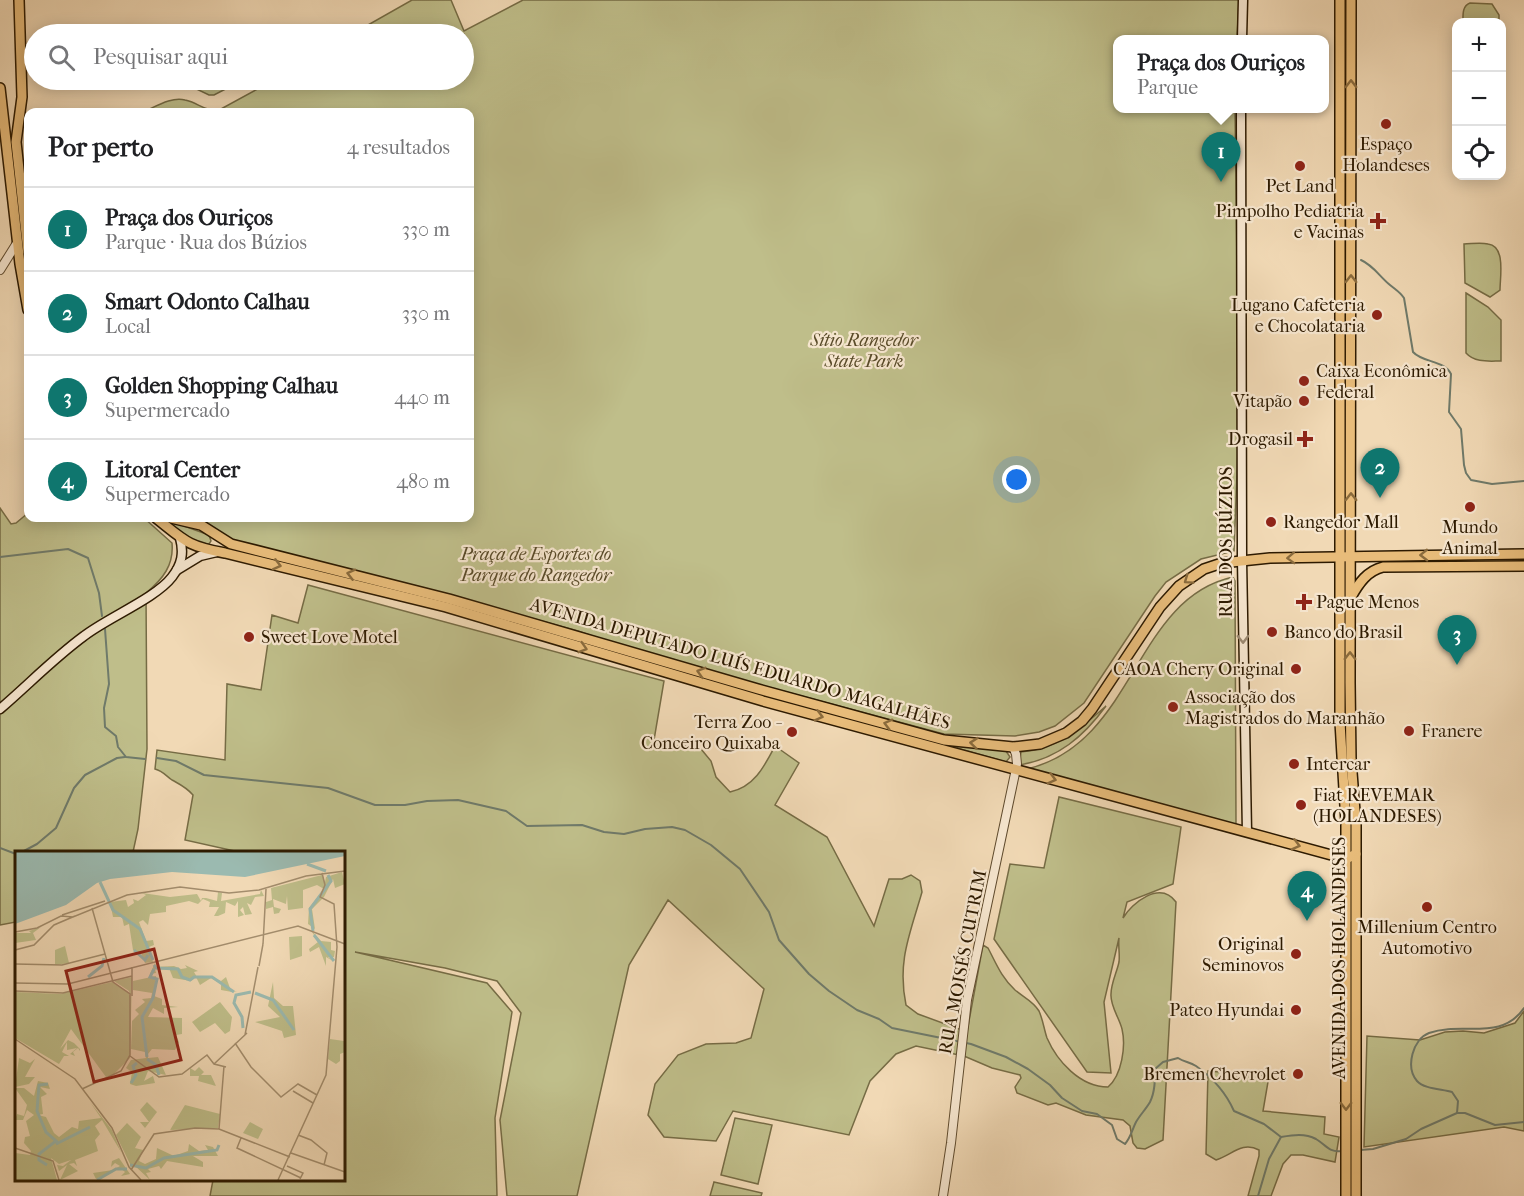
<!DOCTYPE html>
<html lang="pt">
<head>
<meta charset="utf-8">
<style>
  :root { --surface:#fff; --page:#f2f2f2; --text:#202124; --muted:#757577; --line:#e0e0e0; --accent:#0f766e }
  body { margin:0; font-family:"IM FELL French Canon",serif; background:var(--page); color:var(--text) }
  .controls { position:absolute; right:18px; top:18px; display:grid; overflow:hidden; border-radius:12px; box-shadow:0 3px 15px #0003 }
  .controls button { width:54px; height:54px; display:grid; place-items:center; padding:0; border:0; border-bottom:2px solid var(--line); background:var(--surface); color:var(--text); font:30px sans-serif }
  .you { position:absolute; left:1017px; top:480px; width:21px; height:21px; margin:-15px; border:4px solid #fff; border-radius:50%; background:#1a73e8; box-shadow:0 0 0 9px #1a73e833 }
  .badge { display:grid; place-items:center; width:39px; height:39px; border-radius:50%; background:var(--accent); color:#fff; font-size:20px; font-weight:700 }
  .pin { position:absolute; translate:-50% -50px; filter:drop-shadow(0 2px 3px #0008) }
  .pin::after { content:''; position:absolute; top:32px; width:21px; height:18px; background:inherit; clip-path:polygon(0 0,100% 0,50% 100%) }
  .popup { position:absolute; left:1113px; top:35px; width:216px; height:78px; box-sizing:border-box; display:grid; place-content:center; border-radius:12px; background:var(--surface); filter:drop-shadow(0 2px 4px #0005); font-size:20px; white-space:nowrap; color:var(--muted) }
  .popup b { font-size:22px; color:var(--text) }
  .popup::after { content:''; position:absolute; left:50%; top:100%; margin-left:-12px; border:12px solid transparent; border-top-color:var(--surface) }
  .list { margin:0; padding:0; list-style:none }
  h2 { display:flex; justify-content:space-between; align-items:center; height:78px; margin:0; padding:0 24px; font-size:26px }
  h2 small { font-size:20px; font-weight:400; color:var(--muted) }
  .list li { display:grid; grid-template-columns:39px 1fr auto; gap:18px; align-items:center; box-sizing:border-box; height:84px; padding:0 24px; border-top:2px solid var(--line) }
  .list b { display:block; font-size:22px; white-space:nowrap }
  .list p { margin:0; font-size:20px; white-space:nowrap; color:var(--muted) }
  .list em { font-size:20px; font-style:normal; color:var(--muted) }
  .icon { flex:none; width:33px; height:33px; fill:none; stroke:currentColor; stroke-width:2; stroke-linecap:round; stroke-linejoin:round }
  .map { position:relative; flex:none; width:1524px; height:1196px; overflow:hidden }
  .search { position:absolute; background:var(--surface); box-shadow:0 3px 15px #0003; left:24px; top:24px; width:450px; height:66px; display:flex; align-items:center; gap:15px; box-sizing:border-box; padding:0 21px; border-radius:33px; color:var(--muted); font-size:22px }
  .panel { position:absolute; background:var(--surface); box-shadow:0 3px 15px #0003; left:24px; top:108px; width:450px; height:414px; border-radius:12px }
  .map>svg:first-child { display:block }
  .green { fill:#bfbe8a; stroke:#766c45; stroke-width:1.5 }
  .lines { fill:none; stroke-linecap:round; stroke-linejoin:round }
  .stream { stroke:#6f7a6a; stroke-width:2 }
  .tertiary-casing { stroke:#5e4a2d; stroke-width:10 }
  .secondary-casing { stroke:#2d1a00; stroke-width:11 }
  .primary-casing { stroke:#2d1a00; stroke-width:12 }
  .tertiary { stroke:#f6e6cf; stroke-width:8 }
  .secondary { stroke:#f6e6cf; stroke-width:8 }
  .primary { stroke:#e8bc7a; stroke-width:9 }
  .oneway { stroke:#8a6b3d }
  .oneway2 { stroke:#9c8a72 }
  .poi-dot { fill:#8f2418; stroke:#f6e6cf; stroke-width:2 }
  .labels { text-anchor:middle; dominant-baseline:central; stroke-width:4.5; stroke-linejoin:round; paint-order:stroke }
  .poi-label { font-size:18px; fill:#2d1a00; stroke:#f6e6cf; text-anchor:end }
  .park-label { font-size:18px; font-style:italic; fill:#594b29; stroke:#f6e6cf }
  .street-label { font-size:18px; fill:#2d1a00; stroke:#f6e6cf }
  .inset-river { fill:none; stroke:#9bbab0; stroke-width:3 }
  .inset-road { fill:none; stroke:#a38d6d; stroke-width:1.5 }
  .view { fill:#8f2418; fill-opacity:0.15; stroke:#8f2418; stroke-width:3 }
  .inset-edge { fill:none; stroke:#2d1a00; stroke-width:3 }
</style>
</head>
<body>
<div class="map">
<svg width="1524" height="1196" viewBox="0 0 1524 1196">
  <rect width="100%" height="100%" fill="#f1d9b5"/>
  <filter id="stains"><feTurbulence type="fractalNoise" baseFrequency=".00333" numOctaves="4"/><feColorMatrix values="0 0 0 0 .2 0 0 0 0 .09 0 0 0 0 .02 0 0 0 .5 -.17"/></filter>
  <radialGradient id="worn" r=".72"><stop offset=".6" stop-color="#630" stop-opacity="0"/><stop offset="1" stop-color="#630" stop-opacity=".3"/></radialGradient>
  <g class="green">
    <path d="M412,0h39l13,31 59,-31h716l-2,39h-119v69l117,1 4,312 -5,130 -33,8 -35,23 -11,14 -71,107 -29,23 -16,6 -24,4 -71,-2 -184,-49 -130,-36 -52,-18 -135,-37 -211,-53 -44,-23h282v-406h-327c12,-5 29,-16 42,-12 15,3 18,12 36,9l53,-29h190v-46h-112z"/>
    <path d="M1470,3l22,1 7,11v7h-36c0,-7 -1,-16 7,-19z"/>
    <path d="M185,80h58l-29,15h-5l-23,-11z"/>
    <path d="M1464,244c7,0 16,-2 24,0 18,2 12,33 12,46l-10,7 -25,-14z"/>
    <path d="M1466,293l22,14 13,13v41c-12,0 -26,2 -35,-8z"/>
    <path d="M0,508l11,16 5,-1 12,-10v5h116l28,25c2,22 -9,36 -26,50l1,156 -9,80 -5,23h-117v70l-16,3z"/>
    <path d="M162,518l47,17 2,6 -2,3c-18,-1 -33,-16 -47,-26z"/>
    <path d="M1233,577l2,4 1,242 -3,2 -206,-56c109,-26 106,-170 206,-192z"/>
    <path d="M308,585l356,96 -10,59 14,7 17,-2 16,4 10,12 5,16 14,15c24,-5 34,-25 45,-46l24,17 -24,42 52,32 47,89 15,-47h13l9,-4 9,6 2,11c-12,42 -25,69 -16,113l12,9 49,18 16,-87 5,3c8,15 13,29 27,42 8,7 18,11 24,21 4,9 5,18 8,27 10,23 33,49 61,49 14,-12 18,-41 14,-58 -3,-12 -12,-23 -11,-35 0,-11 6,-22 8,-32 1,-8 -1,-16 0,-24l-15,64 7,71 -24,-1 -93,-133 16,-75 34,4 15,-71 122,30 -8,57 -46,18 -4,16c9,-15 37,-38 53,-16l-13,238 -18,9 -8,-1 -4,-5 -3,-17 -7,-6 -37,-5 -30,-12 -8,2 -31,-12 -2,-6 6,-9 -1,-3 -28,-7 -28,-12 -48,-10 -20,8 -26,27 -21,54 -116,-24 -17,30 -52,-4 -16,-22 7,-31 23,-29 28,-11 30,-1 15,-5 13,-49 -96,-89 -39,65 -52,231h-70l-7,-76 21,-107 -24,-32 -52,-13 -90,-16 132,31 25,29 -17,106 2,78h-287l3,-16h131v-328h-105l-54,-12 8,-45c-7,-8 -12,-10 -21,-15 -6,-4 -9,-9 -17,-11l2,-19 68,10 2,-76 34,6 11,-75 26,8z"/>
    <path d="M1106,706c-22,30 -48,53 -87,59l2,-13c36,-3 59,-23 85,-46z"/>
    <path d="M957,745l49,6 4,6 -4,5 -49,-14z"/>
    <path d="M1524,1011v120l-20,-4 -140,20 3,-111 53,4 25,-8 18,-1 21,2 31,-10z"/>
    <path d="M1208,1071l61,5 -6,35 62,6 -1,17 15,3 -4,25 -32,-7h-12l-8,9 -12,32h-23l11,-40v-6c-17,-9 -27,5 -43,10l-10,-6z"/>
    <path d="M735,1118l37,7 -14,59 -37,-9z"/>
    <path d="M714,1182l48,11 -1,3h-51z"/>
  </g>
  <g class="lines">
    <g class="stream">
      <path d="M1361,260c13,6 18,16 29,25 6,5 10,7 14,13l9,54c10,11 31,8 38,22l-2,38 12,17 3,36 2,8 5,7 21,4 32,-3"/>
      <path d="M0,557l68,-8 20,9 11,35 3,23"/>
      <path d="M105,629l4,55 -5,24 1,19 11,9 2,11 8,10 19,2"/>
      <path d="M157,758l19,3 28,14 124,13 47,17h30l22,-4 31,-1 48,11 21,15 55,-1 22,7 20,2 21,-5 27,-2 13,3 26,15 29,24 29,43 10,28 30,34 20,17 28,19 22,9 13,9 79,16 35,13 22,12 22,16 12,13 20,13 15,3 15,11 5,14 8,5c6,-7 7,-14 11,-22 4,-7 10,-13 14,-20 5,-10 5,-22 5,-33l8,-7 15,-4c6,4 12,4 18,8 17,12 30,27 38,45l30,13 17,13"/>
      <path d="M0,848l16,6"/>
      <path d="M22,852l15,-8 19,-16 18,-40 11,-13 32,-17 8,-1"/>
      <path d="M1457,1113l1,-12 -6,-9c-10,-3 -28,-3 -35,-11 -12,-14 -4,-42 12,-48 33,-12 72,9 95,-25"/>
      <path d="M1360,1150l13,-1 33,-10 15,-10 36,-16h8l30,12 29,-3"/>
      <path d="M1258,1196l11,-37 12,-22c12,-2 24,-4 35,2 10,6 13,14 26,12"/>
    </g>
    <defs>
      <g id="tertiary">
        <path d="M0,270l17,-27"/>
        <path d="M943,1196l8,-53 16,-143 50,-236 -1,-10 -3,-7"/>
      </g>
      <g id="secondary">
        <path d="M1242,39l1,-39"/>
        <path d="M1241,108l1,452 5,272"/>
        <path d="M177,570l23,-14 17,-4"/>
        <path d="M0,709c28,-24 54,-51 84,-73 23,-18 72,-38 88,-59 10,-13 12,-24 8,-39"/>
      </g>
      <g id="primary">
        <path d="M19,0l3,97 -6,45 12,110"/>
        <path d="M1340,0v722l6,101v373"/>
        <path d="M1351,0l-1,683 1,76 5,66v371"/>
        <path d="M0,88l20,176 8,46"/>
        <path d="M156,518c29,23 31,28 69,35l221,54 317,94 583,158 10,-5"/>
        <path d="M171,518l30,7 30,19 218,55 309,90 186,51 69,7 27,-3 26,-11 16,-12 10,-12 68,-102 19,-21 25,-17 18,-6 48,-5 254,-4"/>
        <path d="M1351,597c8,-14 16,-26 32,-30l141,-1"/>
      </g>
    </defs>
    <use href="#tertiary" class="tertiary-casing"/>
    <use href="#secondary" class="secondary-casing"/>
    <use href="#primary" class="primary-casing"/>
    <use href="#tertiary" class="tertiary"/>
    <use href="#secondary" class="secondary"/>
    <use href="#primary" class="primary"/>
  </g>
  <defs><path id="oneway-chevron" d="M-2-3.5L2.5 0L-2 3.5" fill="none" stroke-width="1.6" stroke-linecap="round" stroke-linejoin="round" transform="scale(1.5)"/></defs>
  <g class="oneway">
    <use href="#oneway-chevron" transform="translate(1351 84) rotate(-90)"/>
    <use href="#oneway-chevron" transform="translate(1351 279) rotate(-90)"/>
    <use href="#oneway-chevron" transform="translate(1351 497) rotate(-90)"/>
    <use href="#oneway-chevron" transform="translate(1424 555) rotate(179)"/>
    <use href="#oneway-chevron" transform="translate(1291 558) rotate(178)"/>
    <use href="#oneway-chevron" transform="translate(277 565) rotate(14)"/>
    <use href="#oneway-chevron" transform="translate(351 574) rotate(-166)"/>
    <use href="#oneway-chevron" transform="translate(1188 580) rotate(145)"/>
    <use href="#oneway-chevron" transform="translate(583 648) rotate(17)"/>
    <use href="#oneway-chevron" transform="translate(1350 656) rotate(-90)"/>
    <use href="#oneway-chevron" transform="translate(701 672) rotate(-164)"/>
    <use href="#oneway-chevron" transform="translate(819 716) rotate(15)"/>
    <use href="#oneway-chevron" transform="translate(888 724) rotate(-165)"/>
    <use href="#oneway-chevron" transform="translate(974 743) rotate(-174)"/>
    <use href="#oneway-chevron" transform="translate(1052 779) rotate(15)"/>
    <use href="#oneway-chevron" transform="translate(1296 845) rotate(15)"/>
    <use href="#oneway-chevron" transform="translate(1346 1106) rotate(90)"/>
  </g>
  <use class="oneway2" href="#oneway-chevron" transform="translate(1243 639) rotate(89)"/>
  <g class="poi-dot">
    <circle cx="1386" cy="124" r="6"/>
    <circle cx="1300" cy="166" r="6"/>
    <path d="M1375 212h6v6h6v6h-6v6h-6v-6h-6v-6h6z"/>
    <circle cx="1377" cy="315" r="6"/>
    <circle cx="1304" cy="381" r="6"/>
    <circle cx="1304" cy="401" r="6"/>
    <path d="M1302 430h6v6h6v6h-6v6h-6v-6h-6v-6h6z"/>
    <circle cx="1470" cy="507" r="6"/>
    <circle cx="1271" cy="522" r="6"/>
    <path d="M1301 593h6v6h6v6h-6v6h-6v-6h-6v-6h6z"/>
    <circle cx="1272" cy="632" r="6"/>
    <circle cx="249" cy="637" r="6"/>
    <circle cx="1296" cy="669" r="6"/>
    <circle cx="1173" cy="707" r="6"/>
    <circle cx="1409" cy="731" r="6"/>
    <circle cx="792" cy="732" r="6"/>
    <circle cx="1294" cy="764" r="6"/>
    <circle cx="1301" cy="805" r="6"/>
    <circle cx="1427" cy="907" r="6"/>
    <circle cx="1296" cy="954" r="6"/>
    <circle cx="1296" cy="1010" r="6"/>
    <circle cx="1298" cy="1074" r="6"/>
  </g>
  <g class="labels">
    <g class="poi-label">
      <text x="1386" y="144" text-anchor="middle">Espaço<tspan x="1386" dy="21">Holandeses</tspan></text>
      <text x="1300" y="186" text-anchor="middle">Pet Land</text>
      <text x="1364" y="211">Pimpolho Pediatria<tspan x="1364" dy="21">e Vacinas</tspan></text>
      <text x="1365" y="305">Lugano Cafeteria<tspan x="1365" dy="21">e Chocolataria</tspan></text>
      <text x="1316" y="371" text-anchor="start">Caixa Econômica<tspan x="1316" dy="21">Federal</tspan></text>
      <text x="1292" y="401">Vitapão</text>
      <text x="1293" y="439">Drogasil</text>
      <text x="1283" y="522" text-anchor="start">Rangedor Mall</text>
      <text x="1470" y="527" text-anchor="middle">Mundo<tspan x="1470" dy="21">Animal</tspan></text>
      <text x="1316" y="602" text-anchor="start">Pague Menos</text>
      <text x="1284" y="632" text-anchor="start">Banco do Brasil</text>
      <text x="261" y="637" text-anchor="start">Sweet Love Motel</text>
      <text x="1284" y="669">CAOA Chery Original</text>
      <text x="1185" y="697" text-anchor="start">Associação dos<tspan x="1185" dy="21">Magistrados do Maranhão</tspan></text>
      <text x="780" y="722">Terra Zoo -<tspan x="780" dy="21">Conceiro Quixaba</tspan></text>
      <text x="1421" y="731" text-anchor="start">Franere</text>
      <text x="1306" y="764" text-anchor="start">Intercar</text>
      <text x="1313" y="795" text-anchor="start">Fiat REVEMAR<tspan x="1313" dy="21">(HOLANDESES)</tspan></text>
      <text x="1427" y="927" text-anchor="middle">Millenium Centro<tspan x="1427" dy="21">Automotivo</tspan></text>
      <text x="1284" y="944">Original<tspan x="1284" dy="21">Seminovos</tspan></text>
      <text x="1284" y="1010">Pateo Hyundai</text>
      <text x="1286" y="1074">Bremen Chevrolet</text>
    </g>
    <g class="park-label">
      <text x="864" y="340">Sítio Rangedor<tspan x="864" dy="21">State Park</tspan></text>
      <text x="536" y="554">Praça de Esportes do<tspan x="536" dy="21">Parque do Rangedor</tspan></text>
    </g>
    <g class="street-label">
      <text transform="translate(1226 542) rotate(-90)">RUA DOS BÚZIOS</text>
      <text transform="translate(740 664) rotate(16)">AVENIDA DEPUTADO LUÍS EDUARDO MAGALHÃES</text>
      <text transform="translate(1339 958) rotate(-90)">AVENIDA DOS HOLANDESES</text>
      <text transform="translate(963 962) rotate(-79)">RUA MOISÉS CUTRIM</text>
    </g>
  </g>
  <g transform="translate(15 851)">
    <rect width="330" height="330" fill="#f1d9b5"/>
    <path d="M327,21l3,12 -10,4 -2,-9 -9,18 -12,12 3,20 -7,-5 1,-16 15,-19 -7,-4 -14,5v18l-15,2 -1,-14 -1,8 -13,-5 1,8 7,2 -2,4 -5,1 -1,-7 -7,2v-7l6,-2 -1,-12 51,-13 3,7 1,-5zM246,39l3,6 -9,1 -4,8 -4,-2 5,11 -7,1 -2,-8 -3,3 4,5 -6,2v-16l-3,5 -9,-4 -1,11 -7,3h-4l5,-9h-10l1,-5 -7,-3 -5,5 -9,-3 -23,5v6l-16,2 -2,11 -5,-5 -4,2 7,19 7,-1 1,5 -5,2 4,15 -8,1 -4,-10 -8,-3 -4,-26 -5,2 -2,-9h-9l-3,-15 16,-2 2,7 6,-4 -1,-4 5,2 8,-6 -4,-2 28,4 27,-3 4,7 1,-3h4l11,3 1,-9 4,1 -1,8 39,-7zM26,76l-8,6 3,7 -21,3v-10h16l-2,-2zM296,79l10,11 10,1v8l4,1 -1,6h-6l5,4 -7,-4v9l-7,-19 -9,5 -1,-3 9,-7zM287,85v20l-12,4 -1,-23zM50,95l4,17 -14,2v-15zM140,112l1,4 18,-1 7,3 6,-1 -2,-3 13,6 -4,1 3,5 13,-1 11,5 5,-4 5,14h6l-5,1 -11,-2v-6l-10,-6 -11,7 -4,-8 -5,4 -18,-3 -4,-10 -14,1 1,4 -6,1zM141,125l-2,20 8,3v6l16,2 -14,1v6l-11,-6 -5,9 34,1v16l-6,1 3,7 -4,8 -23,-1 -4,5v4l10,-1 8,18 -18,-4 -4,10 9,-5 2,7 -19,3 -6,-2 2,-12 -6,-4 5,-8 15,-2 -1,-6 -14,-3 1,-28 7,-7 -4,-4 10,-8 -3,-3 9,-1 1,-5 -19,-3v-9zM117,126l-2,81 -17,17 -7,2 -35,-48 -11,20 8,-9 6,3 6,6v2l-2,-3 -5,4 2,4 -5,-2 7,-6 -10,2v-8l-5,10 7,4h-5l-5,8 -44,-26v-46l46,2 51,-12 16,10 3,6 -2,-7 -15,-10zM258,131l1,16 9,8h10l3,29 -12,3 -2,-7 -27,-9 25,-5 -12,-11zM205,151l12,15 -2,14 -5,3 -10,-11 -15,9 -8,-10zM315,188l14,2 1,11 -5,2v7l-4,3 -8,-5zM4,207l11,5 5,-4 -10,18h10l-6,7 -14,3zM184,216l5,5 -3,3h10l5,11 -18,-5 1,-5h-9v-8l5,3zM23,230l10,2 2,6 -10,-2 7,7 -6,3 2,17 -5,1 8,2 8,16 5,4 13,-10 6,2 1,-8 22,-3 -11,-16 22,28 9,22 -19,-32 -7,6 5,8 -5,6 3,11 -23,9 2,6 -3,-3 -5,1 9,7 -18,9 7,-15 -8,6 -2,-6 6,1 8,-6 -12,4 -8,-6 6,22h-42v-27l15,2 1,-4 -7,-8 1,-6 5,-1 -4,-15 8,-6 -7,-5 -4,10h-8l2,-6 7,2 3,-11 -12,-17h9l10,8zM132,251l10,10 -12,16 -5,-6h9l-9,-12zM170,254l35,9 -2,14 -48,2zM235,271l13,7 -5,10 -15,-6zM112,272l14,14 -6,11 8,2 -4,11 6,3 11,-5 1,-11 17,8 14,-5 1,-7 10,7 9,-1 -3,-5 8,2 5,9h-25l10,6v5l-36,-6 -6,8 -2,-3 -11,3 3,3 -5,1 4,7 -16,-15 -2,3 -16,-33zM104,307l11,16 -9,2 4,-4 -5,-4 -24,11 -3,-6 20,-3 7,-4 -5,-3 -4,4 1,-6z" fill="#bfbe8a"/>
    <path d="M0,1h330v4l-100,21 -73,-5 -62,7 -13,4 -31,22 -51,19z" fill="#9bbab0"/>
    <path class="inset-river" d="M292,13l19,7M85,31l13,28 27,19 13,31M298,80l-3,-22 21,-28 -3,-6M299,84l20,26M119,99l11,10 3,-5M139,114l2,3 22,1 4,8 8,3 4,-3h18l22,15M73,126l14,-11 2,-8M240,142l18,7 21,30M228,177l-1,-11 -8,-14 2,-8 15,-3M132,206l-5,-40 11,-19 4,-19 -7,-2 4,-8M132,208l9,6 3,10M116,232l5,-8 -3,-9 4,-3M41,293l34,-17M32,314l-8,-5v-6l17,-13 -10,-9 -9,-21 2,-26 9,-1M115,314l16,3 18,-10 53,-8 2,-5M82,329l19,-11h11"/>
    <path class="inset-road" d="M47,64l43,-14M0,81l22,-4 24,-12 12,1 54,-22 53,-8 49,6 30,-3 47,-14 39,-5M248,93l3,-55M0,99l19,-5 20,-20 21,-9M0,113l47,1 43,-11M244,115l4,-22M0,132l53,1 230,-58 47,18M0,140l48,2 69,-17M117,145v-29M230,184l13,-68M0,188l60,40 37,49 17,39 12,13M220,192l16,24 30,30 17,-13 19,11M115,205l29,21 23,-3 25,-19 7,9 12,3M199,213l33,-31M67,238l39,-18 9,-16v-61l-17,-12 -21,-74M278,240l20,12M204,278l5,-63M283,284l13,5 16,13 -3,12M226,287l-4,10 64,30M0,297l38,13 6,19M276,302l54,19M272,315l16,7 -3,6M116,319l23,-36 41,-6 24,1 71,28M263,329l48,-105 11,-128 -3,-43 -14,-7 5,-12 -3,-12"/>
    <path class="view" d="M139,98l27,111 -87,22 -28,-111z"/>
    <rect width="330" height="330" class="inset-edge"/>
  </g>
  <rect width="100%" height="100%" filter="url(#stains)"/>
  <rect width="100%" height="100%" fill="url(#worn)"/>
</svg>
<div class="controls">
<button>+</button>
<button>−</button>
<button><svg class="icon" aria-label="locate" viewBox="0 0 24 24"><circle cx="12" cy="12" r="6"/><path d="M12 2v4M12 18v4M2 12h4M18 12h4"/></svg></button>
</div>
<div class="you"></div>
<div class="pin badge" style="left:1221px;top:182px">1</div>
<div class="popup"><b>Praça dos Ouriços</b>Parque</div>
<div class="pin badge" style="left:1380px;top:498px">2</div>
<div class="pin badge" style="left:1457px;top:665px">3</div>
<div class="pin badge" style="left:1307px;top:921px">4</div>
<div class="search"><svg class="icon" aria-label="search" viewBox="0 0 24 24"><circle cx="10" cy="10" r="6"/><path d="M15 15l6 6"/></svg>Pesquisar aqui</div>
<section class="panel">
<h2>Por perto<small>4 resultados</small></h2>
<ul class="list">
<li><span class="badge">1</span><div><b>Praça dos Ouriços</b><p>Parque · Rua dos Búzios</p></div><em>330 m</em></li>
<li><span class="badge">2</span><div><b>Smart Odonto Calhau</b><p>Local</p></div><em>330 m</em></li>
<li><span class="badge">3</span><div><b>Golden Shopping Calhau</b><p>Supermercado</p></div><em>440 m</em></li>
<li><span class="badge">4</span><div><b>Litoral Center</b><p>Supermercado</p></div><em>480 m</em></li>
</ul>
</section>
</div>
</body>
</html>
